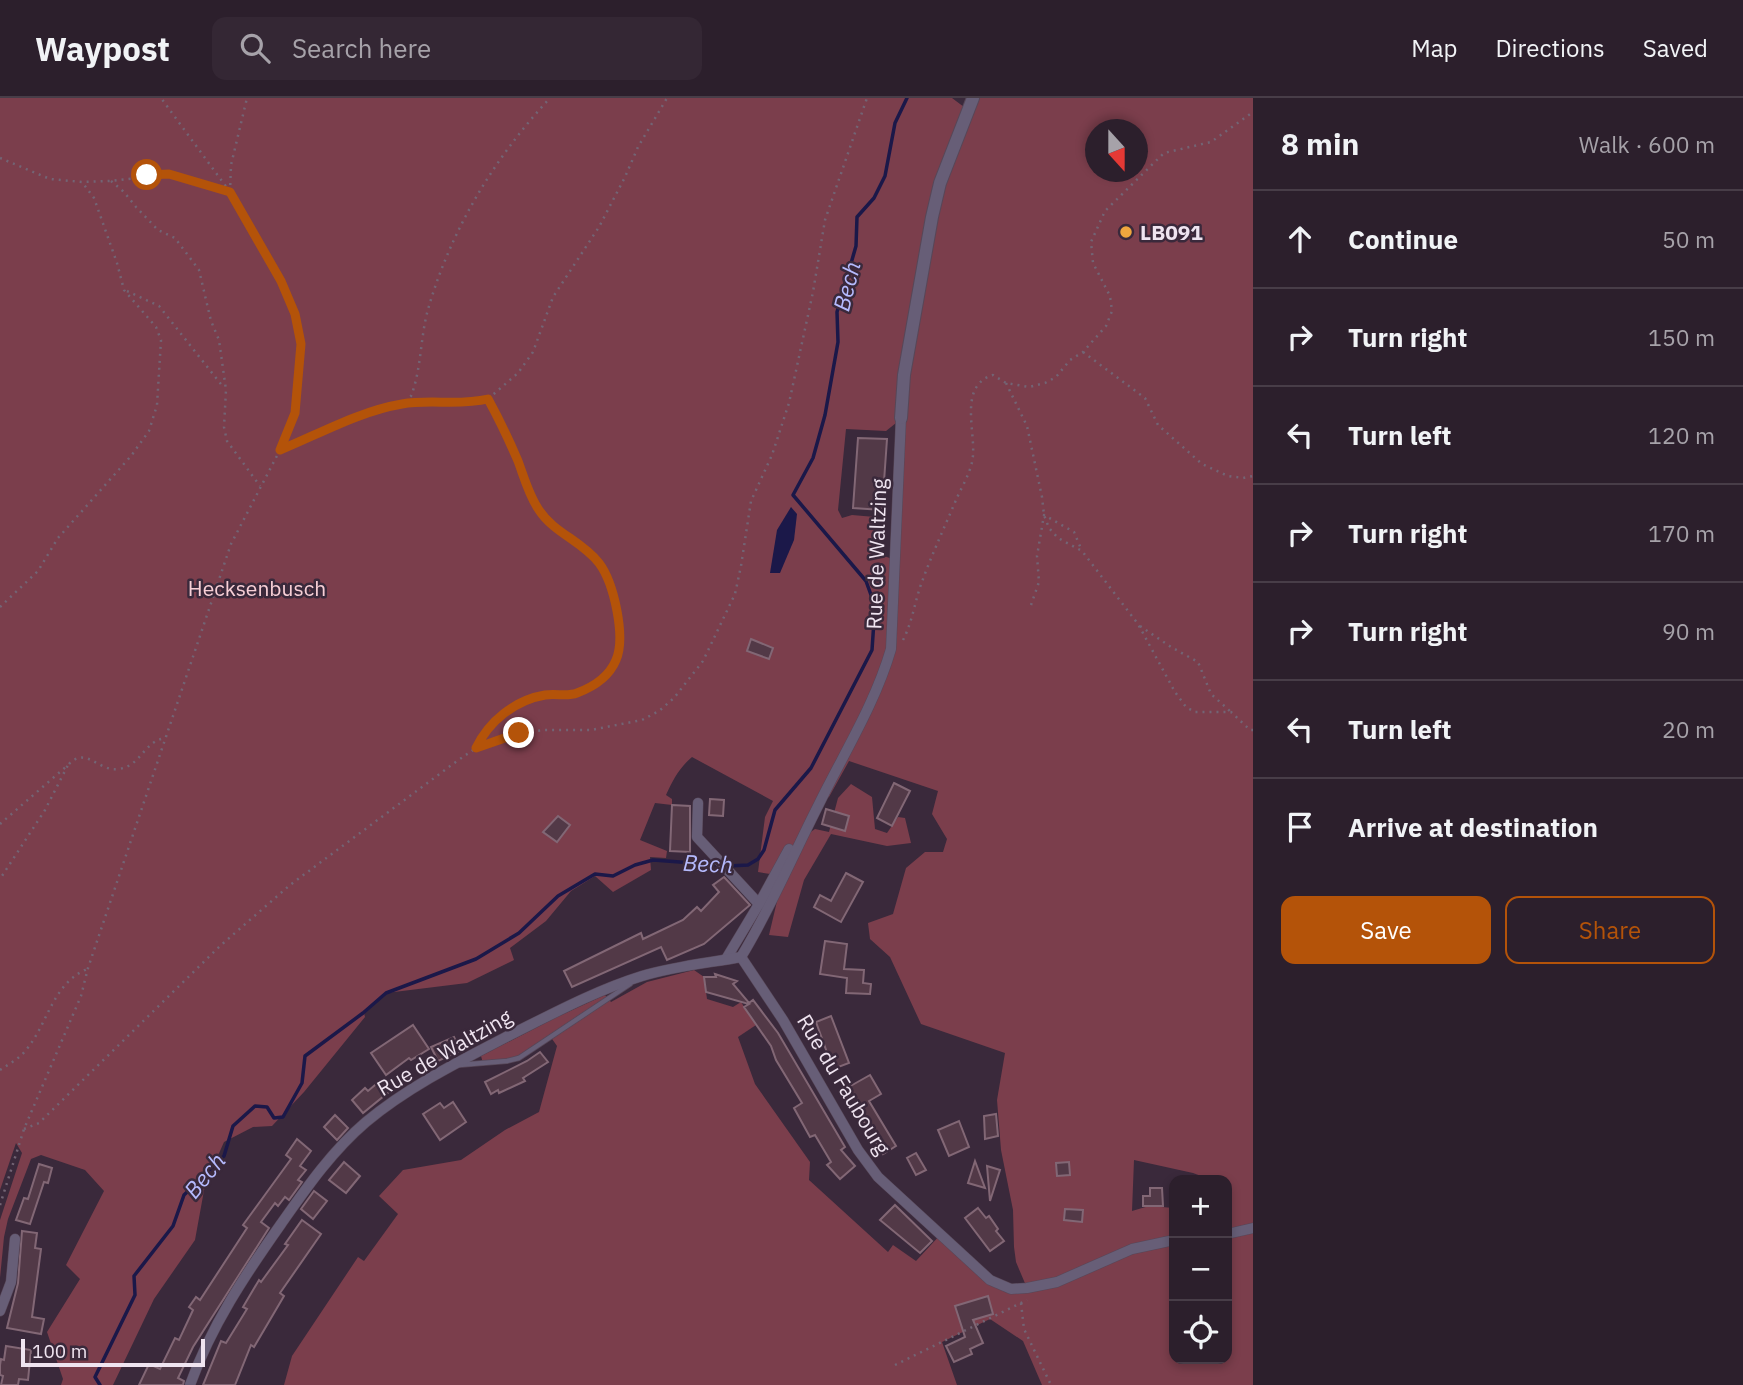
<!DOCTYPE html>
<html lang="en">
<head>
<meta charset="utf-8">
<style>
  :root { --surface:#2c1f2c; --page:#342734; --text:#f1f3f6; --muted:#a6a2a9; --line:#483d48; --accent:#b45309 }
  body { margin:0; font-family:"IBM Plex Sans",sans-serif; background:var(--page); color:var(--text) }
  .controls { position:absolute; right:21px; bottom:21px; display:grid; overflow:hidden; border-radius:14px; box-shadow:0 4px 10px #0003 }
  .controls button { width:63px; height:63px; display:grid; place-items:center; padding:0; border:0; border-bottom:2px solid var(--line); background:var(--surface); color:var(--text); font:35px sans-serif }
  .compass { position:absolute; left:1085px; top:21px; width:63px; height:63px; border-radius:50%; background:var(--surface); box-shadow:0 4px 10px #0003; rotate:159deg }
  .scale { position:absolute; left:21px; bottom:18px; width:184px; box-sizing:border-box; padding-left:7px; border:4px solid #efe4f0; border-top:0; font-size:19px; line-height:24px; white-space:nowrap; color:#efe4f0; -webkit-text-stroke:5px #3a293b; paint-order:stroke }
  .stop { position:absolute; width:21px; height:21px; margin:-16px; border:5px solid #b45309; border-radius:50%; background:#fff }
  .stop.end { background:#b45309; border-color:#fff; box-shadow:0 2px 7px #0008 }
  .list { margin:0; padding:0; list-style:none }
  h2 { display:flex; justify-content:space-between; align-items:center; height:91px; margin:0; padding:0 28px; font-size:30px }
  h2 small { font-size:23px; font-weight:400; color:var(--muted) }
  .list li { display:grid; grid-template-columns:46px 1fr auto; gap:21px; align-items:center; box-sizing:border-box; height:98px; padding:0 28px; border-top:2px solid var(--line) }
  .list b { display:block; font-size:26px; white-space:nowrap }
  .list em { font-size:23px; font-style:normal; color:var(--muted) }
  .actions { display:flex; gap:14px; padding:21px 28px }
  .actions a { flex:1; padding:16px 0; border:2px solid var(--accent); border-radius:14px; text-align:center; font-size:24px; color:var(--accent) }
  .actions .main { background:var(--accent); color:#fff }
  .icon { flex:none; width:38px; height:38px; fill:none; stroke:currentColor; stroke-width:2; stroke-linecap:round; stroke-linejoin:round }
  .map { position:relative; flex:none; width:1253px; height:1287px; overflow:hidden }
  header { display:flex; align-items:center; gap:42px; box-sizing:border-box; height:98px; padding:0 35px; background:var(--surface); border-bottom:2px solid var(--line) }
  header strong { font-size:33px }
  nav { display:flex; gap:38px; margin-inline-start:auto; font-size:24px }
  .search { width:490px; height:63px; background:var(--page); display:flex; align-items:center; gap:18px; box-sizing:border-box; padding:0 24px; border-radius:14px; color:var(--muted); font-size:26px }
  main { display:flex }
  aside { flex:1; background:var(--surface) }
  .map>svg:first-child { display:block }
  .green { fill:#7b3e4c; fill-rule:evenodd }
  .water { fill:#1b1849 }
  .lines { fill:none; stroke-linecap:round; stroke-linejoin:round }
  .stream { stroke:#1b1849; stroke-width:3.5 }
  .building { fill:#523947; stroke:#826775; stroke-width:2 }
  .service-casing { stroke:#574758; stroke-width:6 }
  .minor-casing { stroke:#574758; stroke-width:11 }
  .tertiary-casing { stroke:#574758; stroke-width:14 }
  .path { stroke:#736474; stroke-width:2.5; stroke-dasharray:2 5; stroke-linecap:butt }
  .service { stroke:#675e77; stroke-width:4.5 }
  .minor { stroke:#675e77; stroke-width:10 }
  .tertiary { stroke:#675e77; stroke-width:12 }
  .route { stroke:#b45309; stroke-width:9 }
  .poi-dot { fill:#f0a63e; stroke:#3a293b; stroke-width:2.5 }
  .labels { text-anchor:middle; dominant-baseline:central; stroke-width:5; stroke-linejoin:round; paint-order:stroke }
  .poi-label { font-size:21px; font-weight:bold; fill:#efe4f0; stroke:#3a293b; text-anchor:start }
  .street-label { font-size:21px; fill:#efe4f0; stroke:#3a293b }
  .park-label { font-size:21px; fill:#f8cfd6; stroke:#3a293b }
  .water-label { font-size:23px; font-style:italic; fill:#b5bafd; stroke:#3a293b }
</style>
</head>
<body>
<header>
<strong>Waypost</strong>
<div class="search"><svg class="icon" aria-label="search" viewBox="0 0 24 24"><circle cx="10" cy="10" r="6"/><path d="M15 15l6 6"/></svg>Search here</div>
<nav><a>Map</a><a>Directions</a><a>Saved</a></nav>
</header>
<main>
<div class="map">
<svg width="1253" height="1287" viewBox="0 0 1253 1287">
  <rect width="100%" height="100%" fill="#3a293b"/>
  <path class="green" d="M0,0h952l12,9 4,-9h285v1287h-211l-19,-44 -33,-22 -48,23 15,43h-673l8,-29 66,-99 6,4 34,-47 -19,-18 24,-26 58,-10 44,-30 34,-18 18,-66 -7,-10 -31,22 -36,5 -2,-7 76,-39 48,-22 6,7 36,-20 47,-12 10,7 3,22 26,8 8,-5 15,23 -18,12 17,47 55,78 -1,18 79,72 5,-7 23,16 26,-28 48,47 37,8 -11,-26 -2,-15 -1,-37 -12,-60 -4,-50 8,-47 -84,-29 -31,-67 -20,-18 -2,-16 25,-9 13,-46 19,-16h18l4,-13 -15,-25 6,-23 -89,-30 -20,36 -9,4 -17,36 12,-8 14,3 9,-34 13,-14 21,13 3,32 12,4 11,-16 7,1 6,25 -24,3 -56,-12 -27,46 -16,57 -19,-2 14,-59 -25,-4 7,-55 8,-16 -81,-44c-13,11 -19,23 -26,38l6,4v6l-17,-2 -15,37 27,11 -1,7 -16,-1 1,13 -38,22 -18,-16 -24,15 -25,30 -36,27 4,12 -47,23 -81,10 -22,20 1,4 -61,75 -32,34 -19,1 -29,15 -19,43 -10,55 -41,59 -41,86h-52l2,-6 -16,-47 33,-53 -14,-14 38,-74 -19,-21 -44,-15 -10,4 -23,60 -4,18 -4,41v-58l22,-67 -6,-10 -16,47zM1096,32h42v42h-42zM901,321l-6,141 -22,-8 2,-35 -23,-2 -10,3 -4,-8 8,-81 40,2zM1134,1062l59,13 19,7h15v179h-53v-151l-25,-2 -17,5z"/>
  <path class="water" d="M791,409l6,7 -3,26 -14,33h-10l7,-43z"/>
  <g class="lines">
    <g class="stream">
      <path d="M728,768l20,-1 10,-6 6,-9 11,-40 36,-42 61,-118 3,-44 -9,-25 -73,-86 20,-37 12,-43 13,-73 -1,-30 19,-66 1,-29 17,-19 11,-22 10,-53 12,-25"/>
      <path d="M100,1287l-5,-8 40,-82 -1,-19 39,-50 11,-31 40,-39 9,-30 22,-20 12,1 7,11 9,-1 19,-34 3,-27 58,-43 23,-20 90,-34 43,-26 39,-37 37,-22 18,2 22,-11 18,-5 67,5"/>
    </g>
  </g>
  <g class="building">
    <path d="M858,340l29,1 -5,71 -29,-2z"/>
    <path d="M751,541l22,9 -4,11 -22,-8z"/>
    <path d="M894,685l16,8 -18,35 -15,-8z"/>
    <path d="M710,701l14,1 -1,16 -14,-1z"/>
    <path d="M672,707l18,1v46l-20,-1z"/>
    <path d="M826,711l23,7 -4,15 -23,-7z"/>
    <path d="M558,718l12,9 -13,17 -14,-10z"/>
    <path d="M846,775l17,9 -22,40 -27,-15 6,-12 11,6z"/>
    <path d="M724,779l26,28 -46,39 -37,16 -6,-13 -89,40 -8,-16 77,-38 2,6 40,-19 14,-13 4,4 18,-19 -6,-7z"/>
    <path d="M825,843l22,3 -3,25 20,1 -1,13 8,1 -1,10 -24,-1 1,-15 -27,-4z"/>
    <path d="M715,876l22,7 -4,3 16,19 4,-3 25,33 67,114 -4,3 14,16 -15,13 -13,-14 4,-3 -16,-27 -5,2 -16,-29 8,-5 -26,-43 -5,-14 -27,-39 5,-3 -43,-12 -2,-15h12z"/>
    <path d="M831,918l18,47 -16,6 -17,-47z"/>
    <path d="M413,927l16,24 -18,11 -2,-2 -23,17 -15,-22z"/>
    <path d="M454,939l6,14 -22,10 -7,-14z"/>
    <path d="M540,954l8,10 -25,16 2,3 -26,12 -1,-3 -7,4 -6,-12 42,-21z"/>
    <path d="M870,977l11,19 -12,7 27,45 -13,8 -20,-34 2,-1 -18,-31z"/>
    <path d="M381,982l9,11 -27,22 -11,-13 13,-12 3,3z"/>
    <path d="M453,1004l13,20 -26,18 -17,-26 17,-11 4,5z"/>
    <path d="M996,1016l2,22 -13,3 -1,-23z"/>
    <path d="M335,1017l13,13 -11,12 -13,-13z"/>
    <path d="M959,1023l10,26 -20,9 -11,-26z"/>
    <path d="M297,1041l14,12 -11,15 6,4 -8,10 4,2 -13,18 -4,-3 -7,9 -3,-3 -14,19 8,6 -76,119 -15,31 6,3 -1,4h-44l10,-21 11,5 15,-31 4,2 14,-30 -4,-3 7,-10 4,3 47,-72 -4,-3 48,-66 -5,-4z"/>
    <path d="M916,1055l10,17 -10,5 -9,-17z"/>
    <path d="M975,1063l10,27 -17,-5z"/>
    <path d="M344,1064l16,14 -14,17 -17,-13z"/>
    <path d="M1069,1064l1,13 -13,1 -1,-13z"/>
    <path d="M39,1066l13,4 -4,15 -4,-1 -14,42 -14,-4 8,-22 4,1z"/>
    <path d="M987,1068l13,4 -10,31z"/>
    <path d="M1150,1090h12l1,18h-20v-10h7z"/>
    <path d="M314,1093l13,10 -14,18 -12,-10z"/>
    <path d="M895,1107l37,36 -12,12 -40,-33z"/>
    <path d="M978,1110l8,10 3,-2 9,13 -2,2 8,10 -14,10 -25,-33z"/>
    <path d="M1065,1111l18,1 -1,12 -18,-2z"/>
    <path d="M302,1122l19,14 -41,59 4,3 -30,51 -3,-2 -16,40h-32l18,-44 5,2 21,-34 -4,-2 16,-27 2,2 27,-37 -3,-1z"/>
    <path d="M22,1133l15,2 -2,15 6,1 -9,68 12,2 -3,15 -34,-6 11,-45z"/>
    <path d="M988,1198l5,18 -20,6 10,23 -13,6 2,5 -18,8 -8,-16 19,-9 -10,-31z"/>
    <path d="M6,1248l25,4 -3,30 -9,-1 -1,6h-17l2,-9 -3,-1v-10l1,-6 3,1z"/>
  </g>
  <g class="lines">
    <defs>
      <path id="service" d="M459,967l48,-4 12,-3 111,-74"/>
      <g id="minor">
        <path d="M698,705l-1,34 62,67 -33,55"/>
        <path d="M759,806l30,-55"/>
        <path d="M741,859l42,63 75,130 20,27 112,103 21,9 16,-1 30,-6 75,-33 42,-9"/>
        <path d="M1227,1136l26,-6"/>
        <path d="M0,1213l11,-29 4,-43"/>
        <path d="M190,1287c21,-59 55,-110 91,-161 26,-37 51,-73 85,-102 43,-36 96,-62 146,-88 42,-21 85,-44 130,-58 33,-10 66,-13 99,-19 30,-49 52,-102 78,-153 25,-51 56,-100 72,-155l10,-231"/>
      </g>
      <path id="tertiary" d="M901,320l3,-43 28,-158 8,-34 33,-85"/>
    </defs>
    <use href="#service" class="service-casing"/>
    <use href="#minor" class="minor-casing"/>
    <use href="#tertiary" class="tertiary-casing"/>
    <g class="path">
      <path d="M0,60l50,21 32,3 29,-1 58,-7 61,18"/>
      <path d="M111,83l13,11 12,15 22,23 17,8 24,32 12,51 8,19 7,50 -2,37 3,14 33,45"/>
      <path d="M230,94l1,-27 16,-67"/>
      <path d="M127,193l32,15 65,82"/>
      <path d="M1083,254l62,46 13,27 44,39 26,12 15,2 10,-2"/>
      <path d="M1006,285l21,43 15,71 2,18 5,13 9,10 24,13 56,73 37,68 11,15 9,5h36l19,18h3"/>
      <path d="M405,305h66l17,-4 30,-26 15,-21 20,-55 46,-70 26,-50 13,-30 29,-49"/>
      <path d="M282,352l94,-40 28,-7 7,-7c11,-28 9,-61 18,-90 23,-78 66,-149 121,-208"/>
      <path d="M1031,507l8,-23 -2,-26 7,-41 30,17 8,19"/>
      <path d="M0,509l38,-36 20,-33 73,-82 18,-25 8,-26 4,-65 -5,-13 -32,-37 -7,-27 -23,-65 -12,-16"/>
      <path d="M1140,528l31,21 27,15 13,32 20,18"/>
      <path d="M903,542c10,-19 12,-41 20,-61 10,-27 22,-53 33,-79 6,-14 16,-29 17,-45 2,-26 -14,-70 20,-80l13,8 23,4 16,-4 11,-6 14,-17 13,-8 23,-26 6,-15 -2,-15 -17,-33 -2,-21 14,-31 59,-58 47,-11 42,-30"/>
      <path d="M476,650c13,-27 38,-48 69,-53 11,-2 22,2 32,-2 16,-6 32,-16 39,-33 10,-23 -2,-77 -17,-97 -17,-22 -45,-30 -60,-53 -9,-14 -14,-33 -21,-49 -9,-21 -19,-41 -30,-62"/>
      <path d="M69,666c17,-18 30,8 49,5 23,-2 26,-29 48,-31"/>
      <path d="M0,726l68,-59 -23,45 -45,69"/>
      <path d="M0,972c9,-6 19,-11 26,-20 22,-26 26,-66 61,-81"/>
      <path d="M24,1031l15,-6 181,-177 70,-61 167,-124 19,-13 43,-15 26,-3h46l51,-10 17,-9 15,-13 29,-37 32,-67 6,-28 10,-65 21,-46 17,-52 24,-111 12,-72 42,-122"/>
      <path d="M0,1107l24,-76 57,-133 7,-28 143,-424 49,-94 15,-37 5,-45 1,-25 -7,-29 -13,-33 -51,-89 -69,-94"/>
      <path d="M1021,1205l3,26 27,56"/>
      <path d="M895,1267l132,-65"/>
    </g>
    <use href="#service" class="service"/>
    <use href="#minor" class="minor"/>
    <use href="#tertiary" class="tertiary"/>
  </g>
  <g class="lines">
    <path class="route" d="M147,77l22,-1 61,18 51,89 14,33 6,30 -6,69 -15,37c39,-16 80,-39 122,-46 28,-5 57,2 86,-5 11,20 21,41 30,62 6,16 11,35 21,49 15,23 43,31 60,53 15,20 27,74 17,97 -7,17 -23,27 -39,33 -10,4 -21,0 -32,2 -30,5 -56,26 -69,53l43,-15"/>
  </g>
  <circle class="poi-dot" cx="1126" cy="134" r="7"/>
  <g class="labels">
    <g class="poi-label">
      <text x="1140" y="134">LB091</text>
    </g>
    <g class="street-label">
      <text transform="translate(876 456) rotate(-88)">Rue de Waltzing</text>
      <text transform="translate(444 954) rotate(-30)">Rue de Waltzing</text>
      <text transform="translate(844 986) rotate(59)">Rue du Faubourg</text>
    </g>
    <g class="park-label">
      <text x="257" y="490">Hecksenbusch</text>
    </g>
    <g class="water-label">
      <text transform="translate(846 188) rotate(-76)">Bech</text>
      <text transform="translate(708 765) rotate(3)">Bech</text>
      <text transform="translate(204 1077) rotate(-51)">Bech</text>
    </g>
  </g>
</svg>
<div class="controls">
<button>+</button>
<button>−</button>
<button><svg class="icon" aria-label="locate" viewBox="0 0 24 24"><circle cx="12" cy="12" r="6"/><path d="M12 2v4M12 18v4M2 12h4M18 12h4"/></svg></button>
</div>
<svg class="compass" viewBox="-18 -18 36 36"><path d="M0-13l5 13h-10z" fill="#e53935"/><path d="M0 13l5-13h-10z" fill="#a6a2a9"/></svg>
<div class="scale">100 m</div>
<div class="stop" style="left:147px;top:77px"></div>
<div class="stop end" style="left:519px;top:635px"></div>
</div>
<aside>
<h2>8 min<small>Walk · 600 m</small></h2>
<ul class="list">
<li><svg class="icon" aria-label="ahead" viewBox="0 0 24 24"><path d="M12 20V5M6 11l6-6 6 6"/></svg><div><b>Continue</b></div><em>50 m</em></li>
<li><svg class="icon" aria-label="right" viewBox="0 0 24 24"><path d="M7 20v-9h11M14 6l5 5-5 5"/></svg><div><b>Turn right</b></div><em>150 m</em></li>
<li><svg class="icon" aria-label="left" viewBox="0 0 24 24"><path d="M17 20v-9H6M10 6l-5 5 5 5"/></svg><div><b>Turn left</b></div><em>120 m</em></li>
<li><svg class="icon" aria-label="right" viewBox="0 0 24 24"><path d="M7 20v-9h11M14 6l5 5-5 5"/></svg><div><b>Turn right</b></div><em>170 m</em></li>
<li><svg class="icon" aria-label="right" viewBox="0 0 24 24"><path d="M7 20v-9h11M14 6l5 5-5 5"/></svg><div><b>Turn right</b></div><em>90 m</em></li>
<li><svg class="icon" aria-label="left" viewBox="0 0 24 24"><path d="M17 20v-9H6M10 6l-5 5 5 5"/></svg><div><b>Turn left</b></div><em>20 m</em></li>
<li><svg class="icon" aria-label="arrive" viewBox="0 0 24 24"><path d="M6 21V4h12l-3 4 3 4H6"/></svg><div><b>Arrive at destination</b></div></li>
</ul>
<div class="actions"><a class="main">Save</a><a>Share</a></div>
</aside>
</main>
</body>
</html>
